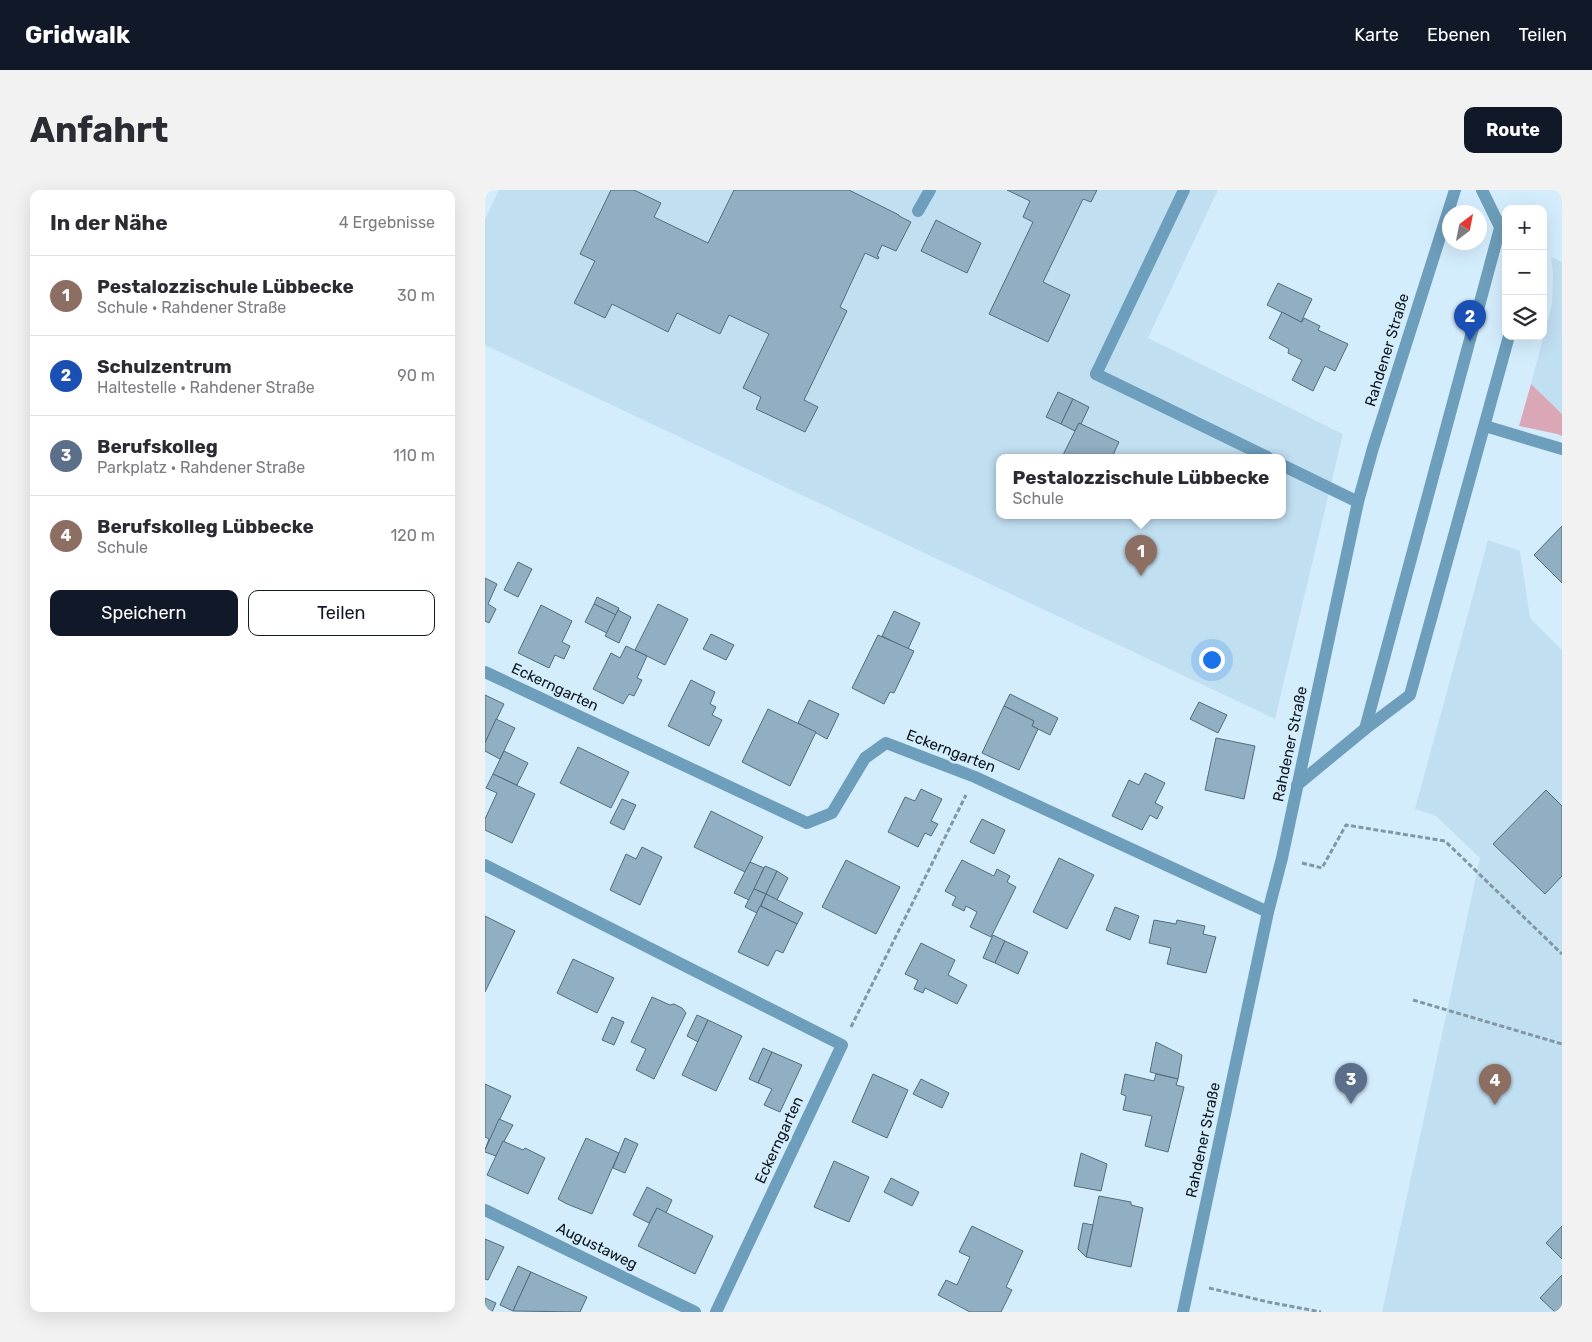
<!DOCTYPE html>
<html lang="de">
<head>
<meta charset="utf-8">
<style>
  :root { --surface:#fff; --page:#f2f2f3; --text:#2b2b33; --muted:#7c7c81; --line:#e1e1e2; --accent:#111827 }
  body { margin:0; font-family:Rubik,sans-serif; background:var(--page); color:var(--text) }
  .controls { position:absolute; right:15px; top:15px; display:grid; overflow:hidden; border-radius:10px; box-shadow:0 5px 20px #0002 }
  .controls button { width:45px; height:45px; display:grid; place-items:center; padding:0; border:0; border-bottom:1px solid var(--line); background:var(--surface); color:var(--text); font:25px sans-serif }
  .compass { position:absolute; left:957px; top:15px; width:45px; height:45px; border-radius:50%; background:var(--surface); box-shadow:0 5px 20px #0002; rotate:32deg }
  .you { position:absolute; left:726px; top:469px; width:18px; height:18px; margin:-12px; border:4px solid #fff; border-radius:50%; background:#1a73e8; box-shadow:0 0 0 8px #1a73e833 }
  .badge { display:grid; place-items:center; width:32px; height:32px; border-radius:50%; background:var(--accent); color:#fff; font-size:16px; font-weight:700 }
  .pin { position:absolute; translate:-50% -41px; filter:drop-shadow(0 1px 2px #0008) }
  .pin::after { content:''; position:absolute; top:26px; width:18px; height:15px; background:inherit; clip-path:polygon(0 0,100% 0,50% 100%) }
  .popup { position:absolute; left:511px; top:264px; width:290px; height:65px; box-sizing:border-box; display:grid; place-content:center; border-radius:10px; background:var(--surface); filter:drop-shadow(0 1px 4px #0005); font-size:16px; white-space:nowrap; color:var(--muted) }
  .popup b { font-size:19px; color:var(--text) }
  .popup::after { content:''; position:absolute; left:50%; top:100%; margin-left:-10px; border:10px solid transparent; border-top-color:var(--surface) }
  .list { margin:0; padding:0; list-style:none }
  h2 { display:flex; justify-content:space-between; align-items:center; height:65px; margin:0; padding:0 20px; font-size:21px }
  h2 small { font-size:16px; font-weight:400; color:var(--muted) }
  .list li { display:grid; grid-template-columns:32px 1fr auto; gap:15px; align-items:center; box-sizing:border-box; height:80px; padding:0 20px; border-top:1px solid var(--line) }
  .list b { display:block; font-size:19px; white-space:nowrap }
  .list p { margin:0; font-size:16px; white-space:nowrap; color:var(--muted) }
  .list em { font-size:16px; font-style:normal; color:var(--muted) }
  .actions { display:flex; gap:10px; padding:15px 20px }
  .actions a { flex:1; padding:11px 0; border:1px solid var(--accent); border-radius:10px; text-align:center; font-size:18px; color:var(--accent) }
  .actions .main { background:var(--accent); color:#fff }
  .icon { flex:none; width:28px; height:28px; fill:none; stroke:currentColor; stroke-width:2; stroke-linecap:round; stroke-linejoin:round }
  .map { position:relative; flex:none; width:1077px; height:1122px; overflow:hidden; border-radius:10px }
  header { display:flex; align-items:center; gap:30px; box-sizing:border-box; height:70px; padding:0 25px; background:var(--accent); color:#fff }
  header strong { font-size:24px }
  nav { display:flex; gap:28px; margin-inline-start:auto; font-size:18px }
  .intro { display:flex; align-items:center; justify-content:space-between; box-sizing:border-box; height:120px; padding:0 30px }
  h1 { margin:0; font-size:35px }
  .button { padding:12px 22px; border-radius:10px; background:var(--accent); color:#fff; font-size:18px; font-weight:700 }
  main { display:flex; gap:30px; padding:0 30px }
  aside { flex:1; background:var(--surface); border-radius:10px; box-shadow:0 5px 20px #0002 }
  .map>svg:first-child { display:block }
  .built { fill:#c0dff1; fill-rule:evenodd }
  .green { fill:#d9a7b6 }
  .building { fill:#91afc2; stroke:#516d7e }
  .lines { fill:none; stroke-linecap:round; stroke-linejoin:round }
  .path { stroke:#8397a3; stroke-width:3; stroke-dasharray:5 2.5; stroke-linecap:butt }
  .lane { stroke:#6d9ebb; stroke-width:12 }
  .street { stroke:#6d9ebb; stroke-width:12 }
  .labels { text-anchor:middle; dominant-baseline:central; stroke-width:5; stroke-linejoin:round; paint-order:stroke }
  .street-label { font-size:15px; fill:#0b161d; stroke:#d4edfd }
</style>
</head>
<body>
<header>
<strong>Gridwalk</strong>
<nav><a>Karte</a><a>Ebenen</a><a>Teilen</a></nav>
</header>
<div class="intro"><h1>Anfahrt</h1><a class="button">Route</a></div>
<main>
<aside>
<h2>In der Nähe<small>4 Ergebnisse</small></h2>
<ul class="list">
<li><span class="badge" style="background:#8d6e63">1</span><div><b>Pestalozzischule Lübbecke</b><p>Schule · Rahdener Straße</p></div><em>30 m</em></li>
<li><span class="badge" style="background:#1a4fb4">2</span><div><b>Schulzentrum</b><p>Haltestelle · Rahdener Straße</p></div><em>90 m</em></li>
<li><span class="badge" style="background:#5c6f8a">3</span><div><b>Berufskolleg</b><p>Parkplatz · Rahdener Straße</p></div><em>110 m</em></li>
<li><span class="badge" style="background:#8d6e63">4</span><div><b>Berufskolleg Lübbecke</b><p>Schule</p></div><em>120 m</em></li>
</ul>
<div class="actions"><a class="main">Speichern</a><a>Teilen</a></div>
</aside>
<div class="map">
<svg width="1077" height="1122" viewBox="0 0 1077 1122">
  <rect width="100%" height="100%" fill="#d4edfd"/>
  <g class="built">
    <path d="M14,0h719l-70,148 195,96 -68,285 -790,-374v-126zM515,267h282v58h-282z"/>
    <path d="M1066,67l11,5v152l-31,-30 21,-80 1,-31z"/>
    <path d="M1003,350l32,11 10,67 32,32v662h-180l98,-454 -44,-42 -21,-7z"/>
  </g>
  <path class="green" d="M1046,194l31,30v22l-5,-2 -38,-8z"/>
  <g class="building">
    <path d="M126,0h23l27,13 -7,14 54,26 26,-53h115l50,25v1l12,6 -15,29 -14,-6 -5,11 2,1 -1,2 -13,-6 -25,54 7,4 -43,89 14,7 -13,25 -49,-23 5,-12 -18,-9 26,-54 -40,-19 -9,19 -43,-21 -9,19 -56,-28 -7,14 -31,-15 21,-42 -15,-7z"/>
    <path d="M522,0h90l-6,12 -8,-3 -40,83 27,13 -22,47 -59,-28 44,-92 -10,-5 7,-16z"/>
    <path d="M451,30l45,23 -14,30 -46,-22z"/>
    <path d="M793,93l34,16 -11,23 -34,-17z"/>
    <path d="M797,122l19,10h1l2,-4 16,8 -2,4 30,14 -13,27 -10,-5 -12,25 -21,-11 10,-20 -14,-7 1,-4 -20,-11z"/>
    <path d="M573,202l15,7 -12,25 -15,-7z"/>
    <path d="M588,209l16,8 -8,17 -2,-1 -4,8 -14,-7z"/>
    <path d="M594,233l40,19 -7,15h-50z"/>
    <path d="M1077,336v57l-28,-28z"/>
    <path d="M33,372l14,7 -14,28 -14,-7z"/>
    <path d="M0,388l12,6 -9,20 8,5 -7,14 -4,-2z"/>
    <path d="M112,407l22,11 -3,7 -22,-11z"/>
    <path d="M109,414l22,11 -9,18 -22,-11z"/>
    <path d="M173,414l30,15 -23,46 -30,-15z"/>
    <path d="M56,415l31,16 -10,21 8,4 -6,13 -9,-4 -6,13 -31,-15z"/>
    <path d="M133,420l13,7 -12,26 -14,-7z"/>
    <path d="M409,421l26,12 -12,26 -26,-13z"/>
    <path d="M226,444l23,11 -8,15 -23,-11z"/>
    <path d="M393,445l36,16 -20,42 -4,-1 -6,12 -32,-16z"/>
    <path d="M141,456l21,10 -10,22 5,2 -8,16 -5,-2 -6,10 -30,-15 18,-36 9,5z"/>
    <path d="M206,490l24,12 -5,12 6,3 -4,8 10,5 -13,26 -41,-20z"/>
    <path d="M525,504l48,24 -8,17 -18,-9 2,-5 -30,-15z"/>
    <path d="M0,505l19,9 -19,39z"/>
    <path d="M324,510l30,14 -12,25 -29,-16z"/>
    <path d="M714,512l28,13 -9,18 -28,-14z"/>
    <path d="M519,516l30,15 -2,5 6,3 -19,41 -37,-17z"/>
    <path d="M283,519l48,23 -26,54 -48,-24z"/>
    <path d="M11,529l19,9 -15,31 -15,-8v-8z"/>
    <path d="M731,548l39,8 -11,53 -39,-9z"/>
    <path d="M93,557l51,25 -18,36 -51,-25z"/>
    <path d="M19,561l24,12 -11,22 -24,-11z"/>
    <path d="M660,583l20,10 -10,20 8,4 -6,12 -7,-4 -8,15 -30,-14 17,-36 10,5z"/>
    <path d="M8,584l42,20 -23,49 -27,-13v-11l12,-26 -11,-5z"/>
    <path d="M436,599l21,10 -11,22 7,3 -7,12 -6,-3 -7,14 -30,-15 17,-35 10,4z"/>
    <path d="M1061,600l16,16v70l-17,18 -52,-50z"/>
    <path d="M137,609l14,6 -12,25 -14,-7z"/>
    <path d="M226,621l52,26 -18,35 -51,-25z"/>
    <path d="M497,629l23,11 -11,24 -24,-12z"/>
    <path d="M157,657l20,10 -22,48 -30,-15 16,-36 10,5z"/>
    <path d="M574,668l35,17 -27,54 -34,-17z"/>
    <path d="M361,670l54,27 -24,47 -54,-27z"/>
    <path d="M477,670l32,16 3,-7 13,7 -3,6 9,5 -25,50 -21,-10 7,-15 -11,-6 -2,5 -12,-6 4,-8 -11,-6z"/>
    <path d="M265,672l14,6 -15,32 -15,-7z"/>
    <path d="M280,676l12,5 -11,23 -12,-5z"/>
    <path d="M292,681l11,7 -11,22 -11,-6z"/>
    <path d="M269,699l12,5 -9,19 -12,-6z"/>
    <path d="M281,704l37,19 -6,11 -36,-18z"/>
    <path d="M275,716l37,18 -14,29 -7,-3 -8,16 -30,-14z"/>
    <path d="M630,717l24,9 -9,24 -24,-10z"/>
    <path d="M0,726l30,15 -30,61z"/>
    <path d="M669,730l22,4 1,-4 28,6 -2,8 13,3 -10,36 -39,-9 4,-16 -22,-5z"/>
    <path d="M508,745l12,6 -10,22 -12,-5z"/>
    <path d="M520,751l23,11 -10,22 -23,-11z"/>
    <path d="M436,753l34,17 -7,15 19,10 -10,19 -32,-16 -2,5 -9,-4 4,-9 -13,-6z"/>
    <path d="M88,769l41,19 -17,35 -40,-20z"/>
    <path d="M167,807l18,8 4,-1 8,4 4,5 -32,66 -18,-9 10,-21 -15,-7z"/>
    <path d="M212,825l11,5 -10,22 -11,-6z"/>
    <path d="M127,827l12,5 -10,23 -12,-5z"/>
    <path d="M223,830l34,16 -26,55 -34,-16z"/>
    <path d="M671,852l26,13 -4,24 -28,-7z"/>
    <path d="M278,858l9,4 -14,31 -9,-4z"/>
    <path d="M287,862l30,13 -22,47 -16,-7 8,-16 -14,-6z"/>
    <path d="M388,884l35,16 -21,48 -35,-16z"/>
    <path d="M640,884l29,7 2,-7 22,5 -2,6 8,2 -16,65 -23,-6 7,-30 -29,-6 3,-14 -5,-2z"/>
    <path d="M436,889l28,14 -7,15 -29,-14z"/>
    <path d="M0,894l26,12 -26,54 4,-11 -4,-2z"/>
    <path d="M14,929l14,6 -17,31 -11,-4v-2z"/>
    <path d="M101,948l33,15 -27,61 -25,-10 -9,-5z"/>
    <path d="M140,948l13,6 -13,29 -12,-5z"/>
    <path d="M18,951l20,9 2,-2 20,10 -17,36 -41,-19z"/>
    <path d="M596,963l26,11 -6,27 -27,-5z"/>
    <path d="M349,971l35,16 -20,45 -35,-15z"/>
    <path d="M406,988l28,14 -7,14 -28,-14z"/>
    <path d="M162,997l25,13 -6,13 -9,-5 -8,15 -16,-8z"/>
    <path d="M614,1006l32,6v3l12,3 -12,59 -45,-10z"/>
    <path d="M172,1018l56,28 -18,38 -57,-28z"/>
    <path d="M598,1033l10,2 -7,32 -8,-8z"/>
    <path d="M487,1036l51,25 -17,36 6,3 -11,22h-31l-32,-17 8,-15 11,5 13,-28 -11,-5z"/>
    <path d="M1077,1036v33l-16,-16z"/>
    <path d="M0,1049l19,8 -16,33 -3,-1z"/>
    <path d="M33,1076l13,6 -18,39 -13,-6z"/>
    <path d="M46,1082l56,25 -7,15 -67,-1z"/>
    <path d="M1077,1085v37h-7l-15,-14z"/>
    <path d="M0,1108l11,5 -4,9h-7z"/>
  </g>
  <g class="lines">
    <g class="path">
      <path d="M817,673l20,5 24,-43 99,16 117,113"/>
      <path d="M928,810l149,44"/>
      <path d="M366,837l115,-232"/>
      <path d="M724,1098l59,14 53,10"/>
    </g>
    <g class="lane">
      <path d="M997,0l22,45"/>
      <path d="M433,21l12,-21"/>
      <path d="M611,184l88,-184"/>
      <path d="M1000,236l77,23"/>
      <path d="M880,539l135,-501"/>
      <path d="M812,595l68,-56 45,-34 99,-359"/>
    </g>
    <g class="street">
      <path d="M611,184l171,83"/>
      <path d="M797,275l76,37"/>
      <path d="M0,482l322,151 25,-10 33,-55 21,-15 89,34 293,135"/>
      <path d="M0,675l357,180 -126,267"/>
      <path d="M0,1020l210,102"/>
      <path d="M698,1122l85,-400 14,-54 76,-356 15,-54 82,-258"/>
    </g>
  </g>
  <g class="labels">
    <g class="street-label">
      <text transform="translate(902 160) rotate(-73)">Rahdener Straße</text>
      <text transform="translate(70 497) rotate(25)">Eckerngarten</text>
      <text transform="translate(805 554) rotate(-78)">Rahdener Straße</text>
      <text transform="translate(466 561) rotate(21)">Eckerngarten</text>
      <text transform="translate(294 950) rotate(-65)">Eckerngarten</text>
      <text transform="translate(718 950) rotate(-78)">Rahdener Straße</text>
      <text transform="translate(112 1056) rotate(26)">Augustaweg</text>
    </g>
  </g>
</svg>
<div class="controls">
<button>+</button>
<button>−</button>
<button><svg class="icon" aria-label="layers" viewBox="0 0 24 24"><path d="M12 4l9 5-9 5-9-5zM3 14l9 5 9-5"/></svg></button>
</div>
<svg class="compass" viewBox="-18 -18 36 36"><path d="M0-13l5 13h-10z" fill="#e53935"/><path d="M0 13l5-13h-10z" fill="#7c7c81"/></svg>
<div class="you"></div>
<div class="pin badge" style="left:656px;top:386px;background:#8d6e63">1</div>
<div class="popup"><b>Pestalozzischule Lübbecke</b>Schule</div>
<div class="pin badge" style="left:985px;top:151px;background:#1a4fb4">2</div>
<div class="pin badge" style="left:866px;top:914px;background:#5c6f8a">3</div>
<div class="pin badge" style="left:1010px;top:915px;background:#8d6e63">4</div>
</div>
</main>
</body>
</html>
